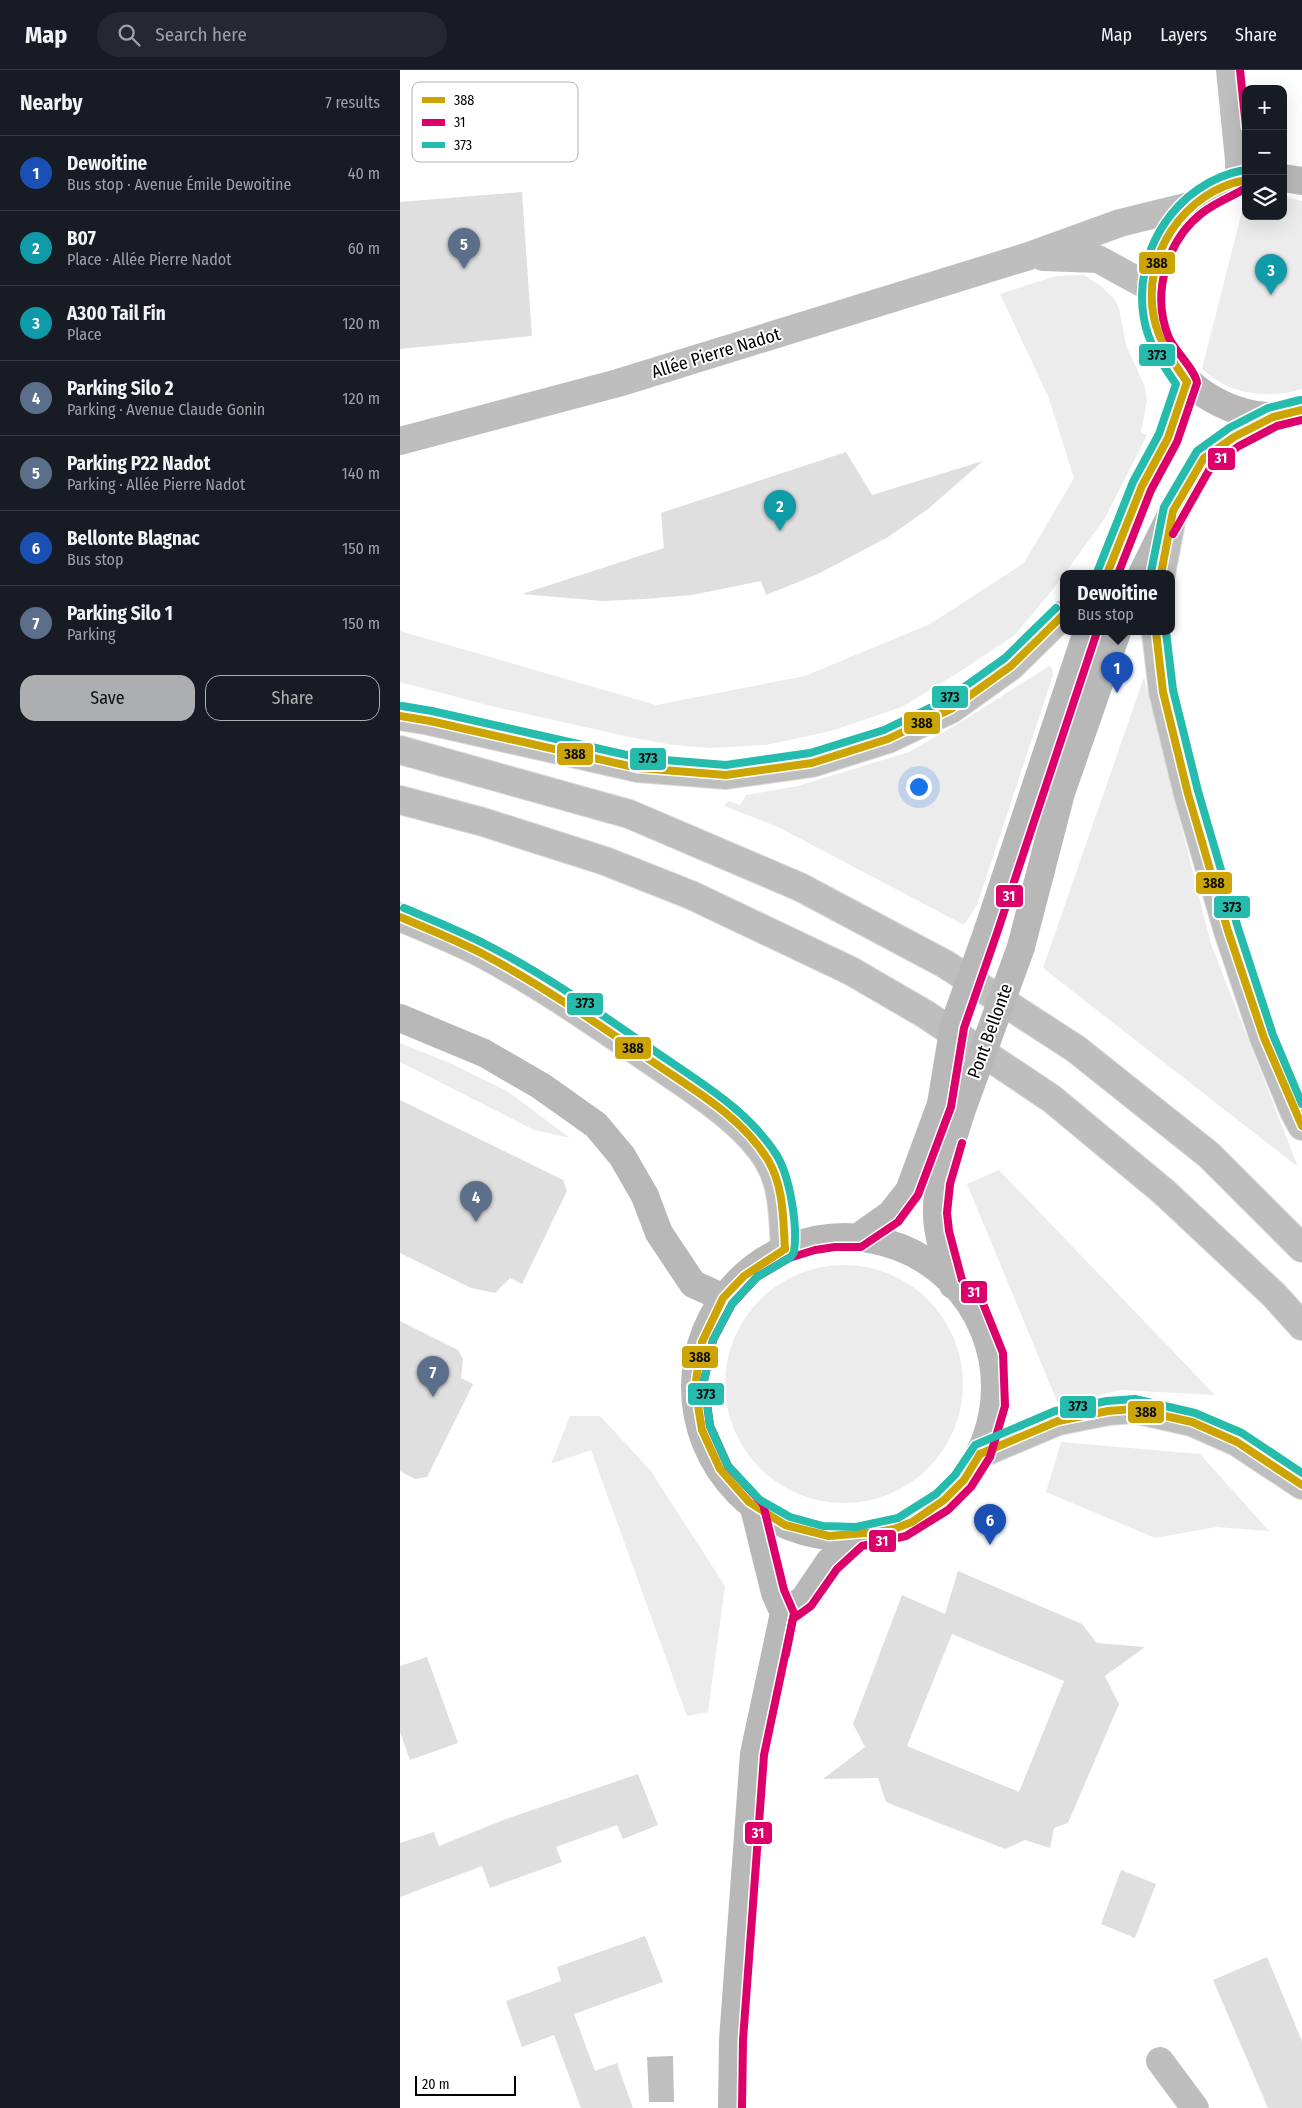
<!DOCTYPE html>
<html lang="en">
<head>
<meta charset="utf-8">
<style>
  :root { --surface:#171b24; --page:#242831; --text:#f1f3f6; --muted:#9ea1a6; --line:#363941; --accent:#adaeaf }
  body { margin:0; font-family:"Fira Sans Condensed",sans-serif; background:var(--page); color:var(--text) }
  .controls { position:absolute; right:15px; top:15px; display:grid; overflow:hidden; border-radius:10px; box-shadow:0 5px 20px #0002 }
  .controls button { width:45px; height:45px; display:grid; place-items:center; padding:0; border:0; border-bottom:1px solid var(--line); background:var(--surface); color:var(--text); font:25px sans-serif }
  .scale { position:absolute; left:15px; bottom:12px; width:101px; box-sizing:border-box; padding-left:5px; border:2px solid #000; border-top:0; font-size:14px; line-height:18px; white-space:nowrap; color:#000; -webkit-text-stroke:4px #fff; paint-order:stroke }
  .you { position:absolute; left:518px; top:716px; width:18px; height:18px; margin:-12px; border:4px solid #fff; border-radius:50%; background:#1a73e8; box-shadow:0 0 0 8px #1a73e833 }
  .badge { display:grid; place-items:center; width:32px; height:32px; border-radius:50%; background:var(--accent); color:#fff; font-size:16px; font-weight:700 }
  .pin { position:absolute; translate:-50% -41px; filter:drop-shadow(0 1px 2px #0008) }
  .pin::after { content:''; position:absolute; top:26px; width:18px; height:15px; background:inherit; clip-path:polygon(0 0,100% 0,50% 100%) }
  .popup { position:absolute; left:660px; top:500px; width:115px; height:65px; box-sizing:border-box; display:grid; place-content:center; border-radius:10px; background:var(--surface); filter:drop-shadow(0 1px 4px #0005); font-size:16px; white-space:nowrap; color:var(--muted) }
  .popup b { font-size:19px; color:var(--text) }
  .popup::after { content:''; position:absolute; left:50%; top:100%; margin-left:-10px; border:10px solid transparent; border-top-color:var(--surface) }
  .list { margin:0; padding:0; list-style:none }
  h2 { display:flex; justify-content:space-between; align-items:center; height:65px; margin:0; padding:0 20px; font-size:21px }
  h2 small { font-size:16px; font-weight:400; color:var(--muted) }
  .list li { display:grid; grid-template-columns:32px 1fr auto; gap:15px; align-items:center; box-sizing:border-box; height:75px; padding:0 20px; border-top:1px solid var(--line) }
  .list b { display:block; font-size:19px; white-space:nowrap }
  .list p { margin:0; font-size:16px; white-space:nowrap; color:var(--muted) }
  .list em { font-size:16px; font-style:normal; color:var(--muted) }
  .actions { display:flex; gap:10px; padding:15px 20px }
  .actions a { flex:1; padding:11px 0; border:1px solid var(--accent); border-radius:15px; text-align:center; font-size:18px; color:var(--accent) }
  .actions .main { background:var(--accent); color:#111 }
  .icon { flex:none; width:28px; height:28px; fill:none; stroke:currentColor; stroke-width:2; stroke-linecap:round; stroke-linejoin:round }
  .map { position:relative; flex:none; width:902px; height:2038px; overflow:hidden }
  header { display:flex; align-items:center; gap:30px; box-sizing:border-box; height:70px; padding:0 25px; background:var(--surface); border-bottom:1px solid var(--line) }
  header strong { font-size:24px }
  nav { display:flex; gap:28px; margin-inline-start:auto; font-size:18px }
  .search { width:350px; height:45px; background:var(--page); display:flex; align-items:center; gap:12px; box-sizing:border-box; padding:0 18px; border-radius:28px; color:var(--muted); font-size:19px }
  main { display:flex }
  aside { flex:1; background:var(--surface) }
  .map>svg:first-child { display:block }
  .green { fill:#ececec }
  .water { fill:#bfbfbf }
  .building { fill:#dfdfdf; fill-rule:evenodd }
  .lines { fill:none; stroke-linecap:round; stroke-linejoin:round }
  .highway-casing { stroke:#dbdbdb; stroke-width:30 }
  .street { stroke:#bebebe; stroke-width:28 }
  .secondary { stroke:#b8b8b8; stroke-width:28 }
  .highway { stroke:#bebebe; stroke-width:28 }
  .secondary-bridge { stroke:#b8b8b8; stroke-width:28 }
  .bus-1-casing { stroke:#fff; stroke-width:11 }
  .bus-2-casing { stroke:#fff; stroke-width:11 }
  .bus-3-casing { stroke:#fff; stroke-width:11 }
  .bus-1 { stroke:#cca504; stroke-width:8 }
  .bus-2 { stroke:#dc006b; stroke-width:8 }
  .bus-3 { stroke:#25bcad; stroke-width:8 }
  .labels { text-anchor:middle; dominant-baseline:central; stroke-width:4; stroke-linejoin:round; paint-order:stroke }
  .street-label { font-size:18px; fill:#000; stroke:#fff }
  .key { fill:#fff; stroke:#b2b2b2; stroke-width:1 }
  .key-label { font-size:14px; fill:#000 }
  .line-badge { stroke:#fff; stroke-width:2 }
  .badge-label { font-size:14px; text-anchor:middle; font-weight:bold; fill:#fff }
  .pale-badge-label { font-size:14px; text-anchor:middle; font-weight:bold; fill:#111 }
</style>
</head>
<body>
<header>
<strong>Map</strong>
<div class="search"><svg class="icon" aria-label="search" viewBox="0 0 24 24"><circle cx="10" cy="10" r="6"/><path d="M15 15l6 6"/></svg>Search here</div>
<nav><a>Map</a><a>Layers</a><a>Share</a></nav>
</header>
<main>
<aside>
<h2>Nearby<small>7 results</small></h2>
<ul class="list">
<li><span class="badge" style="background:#1a4fb4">1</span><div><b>Dewoitine</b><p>Bus stop · Avenue Émile Dewoitine</p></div><em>40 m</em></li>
<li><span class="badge" style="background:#0f9aa8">2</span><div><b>B07</b><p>Place · Allée Pierre Nadot</p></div><em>60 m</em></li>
<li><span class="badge" style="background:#0f9aa8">3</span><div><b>A300 Tail Fin</b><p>Place</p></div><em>120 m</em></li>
<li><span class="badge" style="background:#5c6f8a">4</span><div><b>Parking Silo 2</b><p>Parking · Avenue Claude Gonin</p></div><em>120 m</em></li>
<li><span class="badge" style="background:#5c6f8a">5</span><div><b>Parking P22 Nadot</b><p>Parking · Allée Pierre Nadot</p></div><em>140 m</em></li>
<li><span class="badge" style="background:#1a4fb4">6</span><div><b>Bellonte Blagnac</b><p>Bus stop</p></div><em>150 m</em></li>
<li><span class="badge" style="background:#5c6f8a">7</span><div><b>Parking Silo 1</b><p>Parking</p></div><em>150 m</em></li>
</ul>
<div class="actions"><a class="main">Save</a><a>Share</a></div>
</aside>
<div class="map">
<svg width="902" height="2038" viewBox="0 0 902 2038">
  <rect width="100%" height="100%" fill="#fff"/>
  <g class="green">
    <path d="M883,126l19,5v188c-25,8 -53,7 -77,-4 -8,-4 -16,-11 -23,-16l43,-170 1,17h37z"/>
    <path d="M684,205l17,11 13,13 5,9 7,37 19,42 2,14 -6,31 6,3 -42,83 -51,70 -39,47 -51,34 -62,38 -71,24 -65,14 -55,3 -38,-3 -44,-8 -142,-32 -87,-23v-51l256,74 149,-29 125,-52 94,-61 50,-85 -26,-82 -48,-102 56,-18z"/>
    <path d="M649,596l3,2 1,7 -76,230 -13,20 -186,-98 -54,-21 4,-5 12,4 6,-10 52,-9 111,-34 57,-33z"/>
    <path d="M744,607l67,267 87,223 -255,-199z"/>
    <path d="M0,973l52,21 55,27 63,47 -36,-8 -134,-68z"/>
    <path d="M599,1100l216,225 -95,-5 -61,16 -92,-222z"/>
    <circle cx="444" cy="1314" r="119"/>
    <path d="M170,1346h30l50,54 75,116 -17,126 -21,4 -96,-266 -40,14z"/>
    <path d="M661,1372l139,12 69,77 -52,-4 -62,11 -109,-46z"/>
  </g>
  <path class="water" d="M273,1986l1,46h-25l-2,-45z"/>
  <g class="building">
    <path d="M122,122l10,144 -132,13v-147z"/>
    <path d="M446,382l26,43 111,-34 -55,48 -40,28 -70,37 -52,21 -5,-14 -69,14 -47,4 -43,2 -80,-7 142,-46 -3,-35z"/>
    <path d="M0,1030l163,80 4,11 -45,93 -12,-6 -15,15 -24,-5 -71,-35z"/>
    <path d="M0,1251l58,29 5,9 -2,19 12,6 -46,93 -12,2 -15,-8z"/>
    <path d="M558,1501l124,53 15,19 48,4 -40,29 14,28 -51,119 -14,5 -4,20 -25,-8 -20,9 -119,-47 -8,-24 -55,1 42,-32 -12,-23 49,-129 43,19zM552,1564l112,47 -45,111 -112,-46z"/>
    <path d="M27,1587l31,86 -48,17 -10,-28v-66z"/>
    <path d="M238,1704l20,51 -35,14 -6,-14 -61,22 6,15 -72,26 -8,-22 -82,31v-54l34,-11 5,14 67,-27z"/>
    <path d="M721,1800l35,14 -21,54 -34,-14z"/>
    <path d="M245,1866l18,46 -89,32 21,57 22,-8 16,45h-52l-27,-73 -32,12 -16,-46 55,-20 -4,-14z"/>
    <path d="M867,1887l35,84v67h-34l-55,-128z"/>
  </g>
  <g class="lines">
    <defs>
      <g id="highway">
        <path d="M761,504l12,-63"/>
        <path d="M756,562l7,60 25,102 40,137 36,107 30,73 8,15"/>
        <path d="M0,646l30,5 208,47 88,7 86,-12 76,-24 63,-30 60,-43 52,-51"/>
        <path d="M0,680l229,64 171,73 145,77 131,85 133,106 93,93"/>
        <path d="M0,730l83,22 122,39 86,34 160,76 74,43 127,85 112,93 110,103 28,31"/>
        <path d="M0,847c28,12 56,23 83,37 60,32 117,72 173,110 37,25 90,59 112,96 16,26 15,59 17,89"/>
        <path d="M580,1384l78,-33 50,-10 26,-2 58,13 45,20 65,43"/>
      </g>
    </defs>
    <use href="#highway" class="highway-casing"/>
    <g class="street">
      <path d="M830,0l9,90v21"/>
      <path d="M643,187l55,2 53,29"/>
      <path d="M0,371l218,-58 411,-127 91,-33 73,-18"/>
      <path d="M760,1991l35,47"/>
    </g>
    <g class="secondary">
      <path d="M883,108l19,3"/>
      <path d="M846,110c-23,3 -44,16 -59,32 -52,56 -47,138 17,182 20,13 44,22 68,22 10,1 21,-4 30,-6"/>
      <path d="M707,504l35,-88 26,-48 19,-56"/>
      <path d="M742,504l31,-63 31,-53 30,-21 39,-20"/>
      <path d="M588,860l99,-298"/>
      <path d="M621,877l40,-154 56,-161"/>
      <path d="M0,948l84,35 57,33 55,39 26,31 23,40 14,37 34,51 31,14"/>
      <circle cx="445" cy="1317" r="150"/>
      <path d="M457,1168l34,-24 18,-23 32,-87"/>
      <path d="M553,1215c-6,-23 -16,-48 -16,-72 -1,-33 14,-66 23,-98"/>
      <path d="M384,1543l20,-14 25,-37 28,-25"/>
      <path d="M332,2038l1,-68 21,-286 30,-141 -9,-20 -21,-85"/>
    </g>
    <use href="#highway" class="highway"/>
    <g class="secondary-bridge">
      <path d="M541,1034l13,-79 34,-95"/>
      <path d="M560,1045l61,-168"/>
    </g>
    <defs>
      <g id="bus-1">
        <path d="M787,312c-14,-20 -28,-40 -33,-64 -13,-62 30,-127 92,-138"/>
        <path d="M707,504l35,-88 26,-48 19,-56"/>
        <path d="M761,504l12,-63 31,-53 30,-21 39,-20 29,-7"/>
        <path d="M756,562l7,60 25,102 40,137 36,107 38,88"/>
        <path d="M0,646l30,5 208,47 88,7 86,-12 76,-24 63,-30 60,-43 52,-51"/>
        <path d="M0,847c28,12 56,23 83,37 60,32 115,70 170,108 41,28 89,55 115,98 16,27 15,59 17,89"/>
        <path d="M385,1179l-41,27 -21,22 -21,44 -7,45 7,43 18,39 29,33 36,23 44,11 49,-4 16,-3 18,-7 32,-22 20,-20 16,-26"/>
        <path d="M580,1384l78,-33 50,-10 26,-2 58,13 45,20 65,43"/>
      </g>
      <g id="bus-2">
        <path d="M840,0l6,57"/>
        <path d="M773,464l39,-69 27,-19 38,-20 25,-6"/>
        <path d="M718,504l33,-84 26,-48 20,-59c-1,-12 -22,-32 -28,-45 -18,-43 -3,-97 33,-125 14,-11 29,-16 44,-25"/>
        <path d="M386,1584l7,-35 18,-13 26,-37 25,-23 44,-10 42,-26 23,-23 19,-30 15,-51 -2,-53 -21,-52 -20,-21 -13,-49 -2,-18 3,-29 12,-41"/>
        <path d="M342,2038l1,-68 21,-285 30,-142 -10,-23 -21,-86 -35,-38 -18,-40 -6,-45 9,-41 19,-36 25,-27 32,-19 26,-8 20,-3h26l37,-25 20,-27 33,-88 13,-79 33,-95 99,-298"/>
      </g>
      <g id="bus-3">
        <path d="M698,500l35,-88 26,-48 17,-50c-14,-20 -28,-41 -32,-65 -12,-67 32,-136 100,-149"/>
        <path d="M751,502l13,-65 33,-56 32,-23 39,-20 32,-8"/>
        <path d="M766,562l7,58 25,101 40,137 35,107 29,69"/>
        <path d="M2,636l30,5 208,47 86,7 84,-12 74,-23 62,-30 59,-42 51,-50"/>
        <path d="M4,838c28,12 56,23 83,37 59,30 114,69 169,107 42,29 91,57 120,102 14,22 22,72 18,98l-3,5 -34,20 -25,27 -19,36 -9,41 6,45 18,40 32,34 30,17 33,9 33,1 42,-9 38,-24 19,-19 20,-30 80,-34 52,-10 28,-2 60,14 47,20 60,40"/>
      </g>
    </defs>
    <use href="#bus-1" class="bus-1-casing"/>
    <use href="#bus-2" class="bus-2-casing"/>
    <use href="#bus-3" class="bus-3-casing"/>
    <use href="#bus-1" class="bus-1"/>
    <use href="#bus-2" class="bus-2"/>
    <use href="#bus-3" class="bus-3"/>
  </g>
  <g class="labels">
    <g class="street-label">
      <text transform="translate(316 283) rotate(-17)">Allée Pierre Nadot</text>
      <text transform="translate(590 961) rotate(-70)">Pont Bellonte</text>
    </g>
  </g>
  <rect x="12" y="12" width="166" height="80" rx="8" class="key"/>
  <rect x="22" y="27" width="23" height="6" fill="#cca504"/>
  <rect x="22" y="49" width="23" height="7" fill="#dc006b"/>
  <rect x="22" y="72" width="23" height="6" fill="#25bcad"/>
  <g class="key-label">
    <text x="54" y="35">388</text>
    <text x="54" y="57">31</text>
    <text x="54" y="80">373</text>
  </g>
  <g class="line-badge">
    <rect x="738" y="181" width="38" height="24" rx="5" fill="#cca504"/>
    <rect x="738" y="273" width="38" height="24" rx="5" fill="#25bcad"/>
    <rect x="807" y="377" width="29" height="24" rx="5" fill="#dc006b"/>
    <rect x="531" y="615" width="38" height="24" rx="5" fill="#25bcad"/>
    <rect x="503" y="641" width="38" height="24" rx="5" fill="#cca504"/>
    <rect x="156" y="672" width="38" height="24" rx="5" fill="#cca504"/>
    <rect x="229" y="677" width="38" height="24" rx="5" fill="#25bcad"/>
    <rect x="795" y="801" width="38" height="24" rx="5" fill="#cca504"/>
    <rect x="595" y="814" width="29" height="24" rx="5" fill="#dc006b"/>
    <rect x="813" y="825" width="38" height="24" rx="5" fill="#25bcad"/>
    <rect x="166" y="922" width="38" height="24" rx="5" fill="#25bcad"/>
    <rect x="214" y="966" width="38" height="24" rx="5" fill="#cca504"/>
    <rect x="560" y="1210" width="28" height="24" rx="5" fill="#dc006b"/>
    <rect x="281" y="1275" width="38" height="24" rx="5" fill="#cca504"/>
    <rect x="287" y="1312" width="38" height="24" rx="5" fill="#25bcad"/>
    <rect x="659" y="1325" width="38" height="24" rx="5" fill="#25bcad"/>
    <rect x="727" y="1330" width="38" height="24" rx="5" fill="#cca504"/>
    <rect x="468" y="1459" width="29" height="24" rx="5" fill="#dc006b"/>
    <rect x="344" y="1751" width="29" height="24" rx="5" fill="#dc006b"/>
  </g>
  <g class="badge-label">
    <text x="821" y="393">31</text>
    <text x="609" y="831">31</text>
    <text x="574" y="1227">31</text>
    <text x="482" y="1476">31</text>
    <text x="358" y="1768">31</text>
  </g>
  <g class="pale-badge-label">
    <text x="757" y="198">388</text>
    <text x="757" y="290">373</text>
    <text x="550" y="632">373</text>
    <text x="522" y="658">388</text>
    <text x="175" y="689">388</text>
    <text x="248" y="693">373</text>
    <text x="814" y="818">388</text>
    <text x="832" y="842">373</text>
    <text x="185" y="938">373</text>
    <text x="233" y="983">388</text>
    <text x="300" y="1292">388</text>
    <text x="306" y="1329">373</text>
    <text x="678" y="1341">373</text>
    <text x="746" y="1347">388</text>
  </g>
</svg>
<div class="controls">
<button>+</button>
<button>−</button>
<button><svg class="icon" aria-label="layers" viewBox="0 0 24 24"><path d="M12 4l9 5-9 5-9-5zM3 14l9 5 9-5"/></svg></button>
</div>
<div class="scale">20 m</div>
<div class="you"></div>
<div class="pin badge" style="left:717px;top:623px;background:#1a4fb4">1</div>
<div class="popup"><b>Dewoitine</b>Bus stop</div>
<div class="pin badge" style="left:380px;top:461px;background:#0f9aa8">2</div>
<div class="pin badge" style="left:871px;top:225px;background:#0f9aa8">3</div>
<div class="pin badge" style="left:76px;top:1152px;background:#5c6f8a">4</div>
<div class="pin badge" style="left:64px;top:199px;background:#5c6f8a">5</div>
<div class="pin badge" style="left:590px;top:1475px;background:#1a4fb4">6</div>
<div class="pin badge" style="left:33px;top:1327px;background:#5c6f8a">7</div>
</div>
</main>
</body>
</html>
